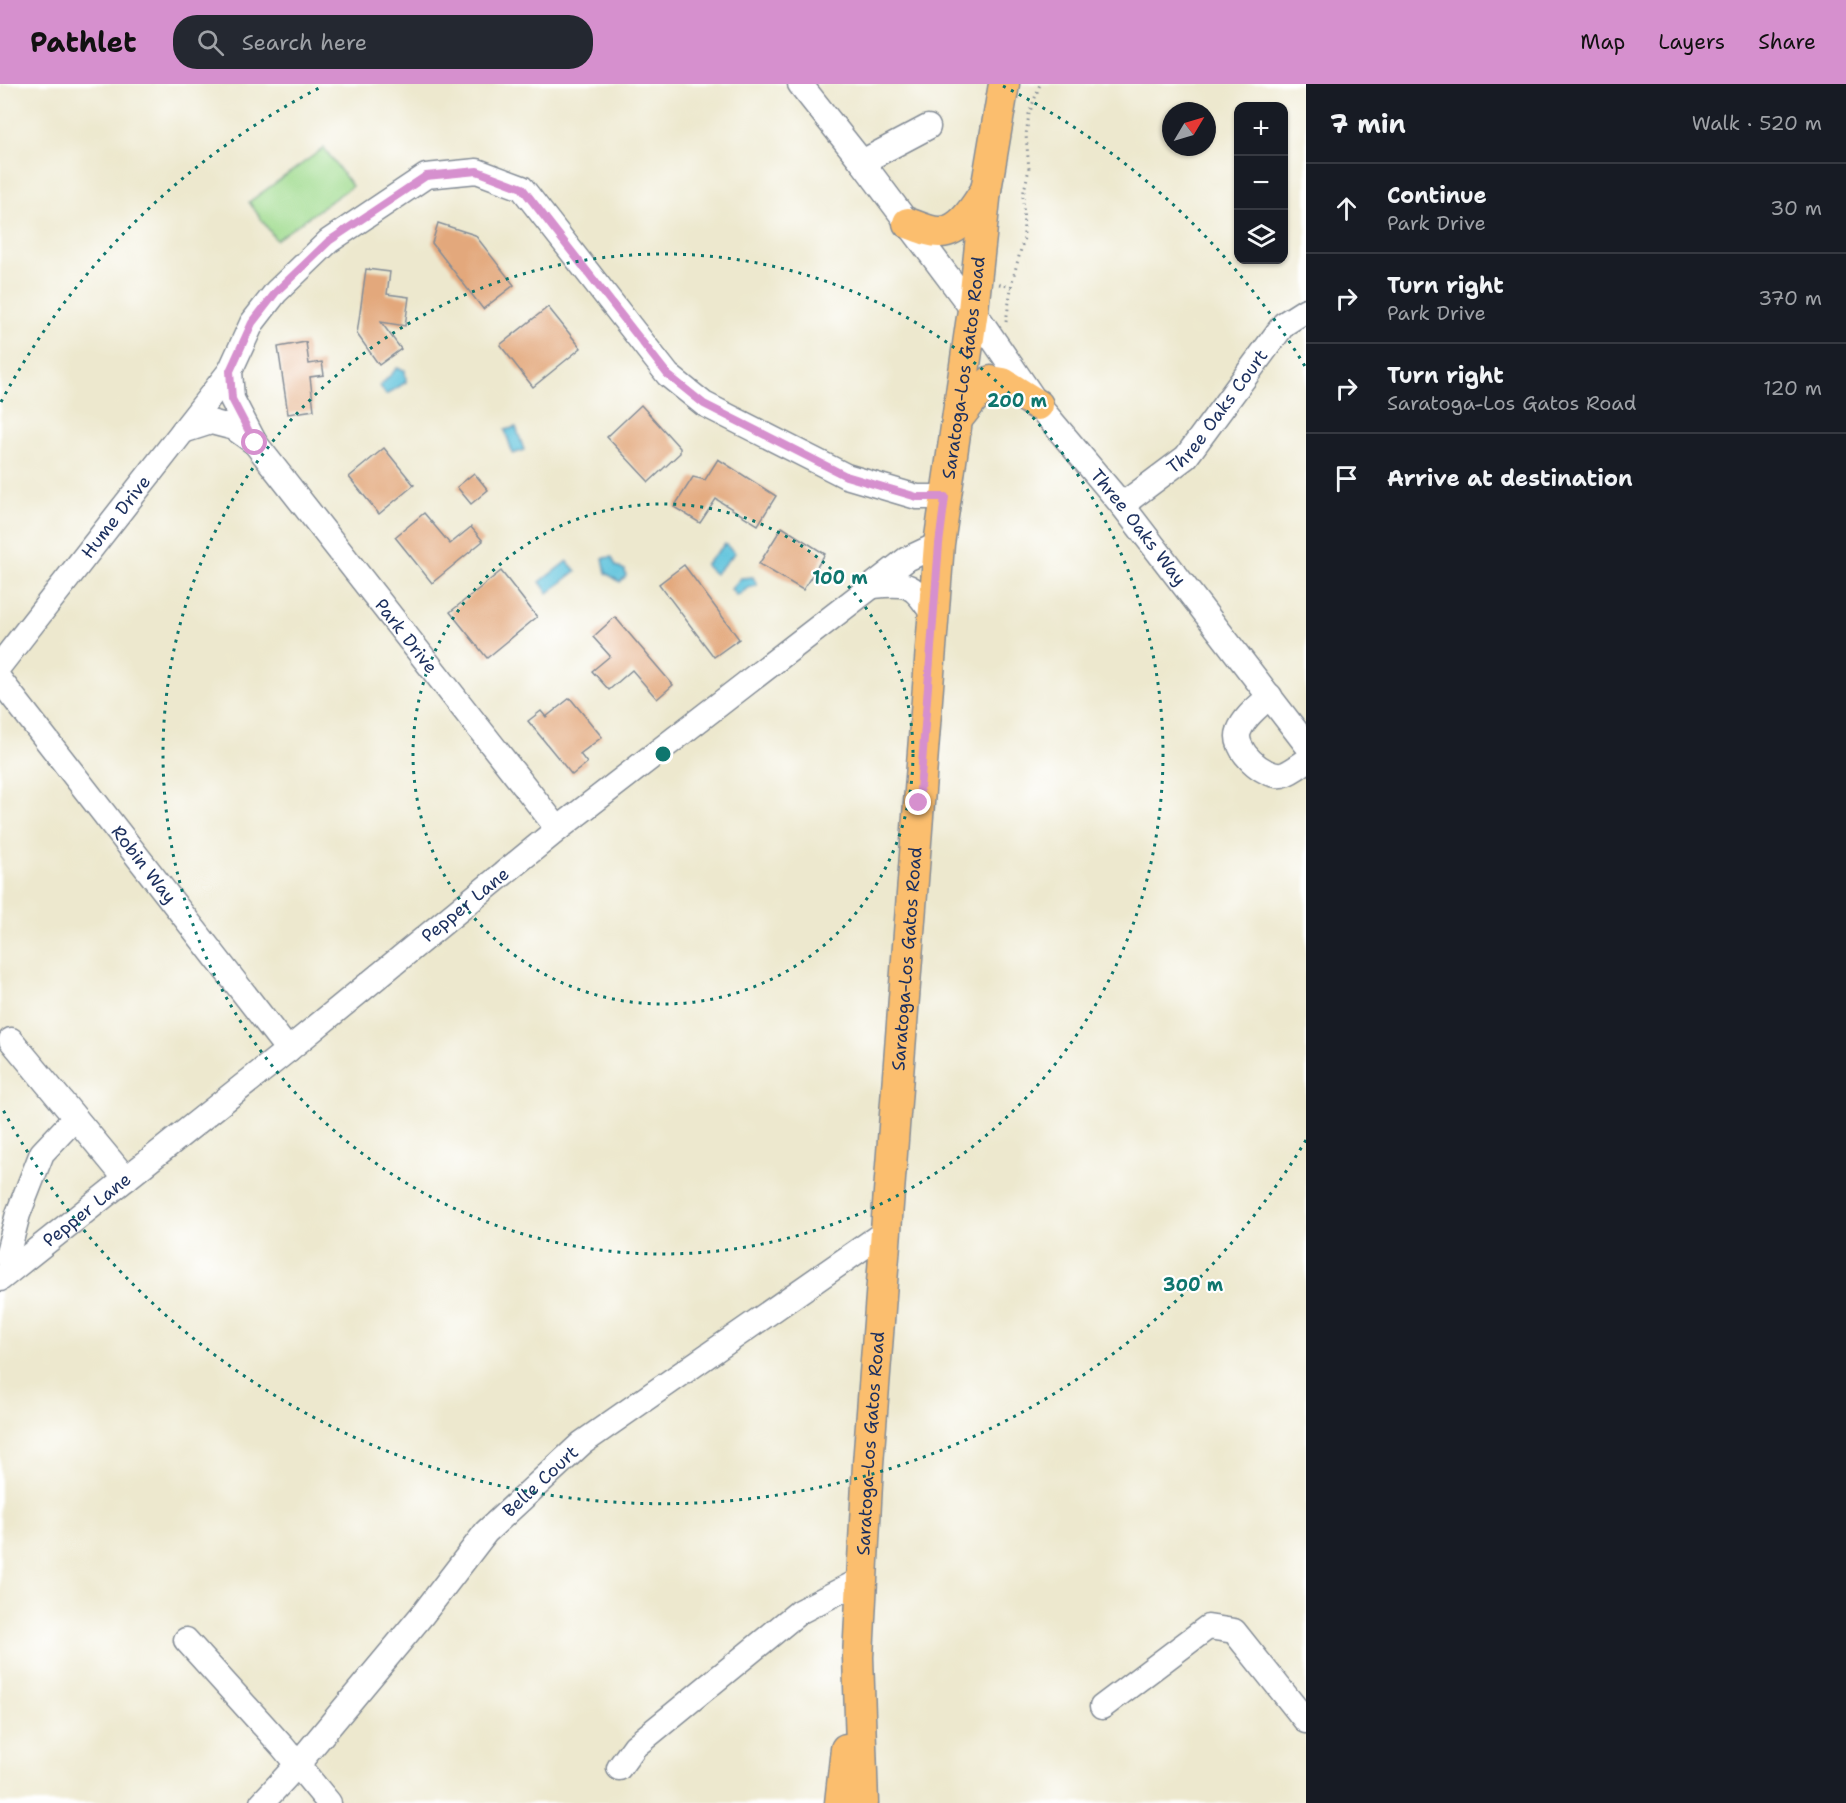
<!DOCTYPE html>
<html lang="en">
<head>
<meta charset="utf-8">
<style>
  :root { --surface:#171b24; --page:#242831; --text:#f1f3f6; --muted:#9ea1a6; --line:#363941; --accent:#d690ce }
  body { margin:0; font-family:"Shantell Sans",sans-serif; background:var(--page); color:var(--text) }
  .controls { position:absolute; right:18px; top:18px; display:grid; overflow:hidden; border-radius:12px; box-shadow:0 2px 4px #0004 }
  .controls button { width:54px; height:54px; display:grid; place-items:center; padding:0; border:0; border-bottom:2px solid var(--line); background:var(--surface); color:var(--text); font:30px sans-serif }
  .compass { position:absolute; left:1162px; top:18px; width:54px; height:54px; border-radius:50%; background:var(--surface); box-shadow:0 2px 4px #0004; rotate:52deg }
  .stop { position:absolute; width:18px; height:18px; margin:-14px; border:4px solid #d690ce; border-radius:50%; background:#fff }
  .stop.end { background:#d690ce; border-color:#fff; box-shadow:0 2px 6px #0008 }
  .list { margin:0; padding:0; list-style:none }
  h2 { display:flex; justify-content:space-between; align-items:center; height:78px; margin:0; padding:0 24px; font-size:26px }
  h2 small { font-size:20px; font-weight:400; color:var(--muted) }
  .list li { display:grid; grid-template-columns:39px 1fr auto; gap:18px; align-items:center; box-sizing:border-box; height:90px; padding:0 24px; border-top:2px solid var(--line) }
  .list b { display:block; font-size:22px; white-space:nowrap }
  .list p { margin:0; font-size:20px; white-space:nowrap; color:var(--muted) }
  .list em { font-size:20px; font-style:normal; color:var(--muted) }
  .icon { flex:none; width:33px; height:33px; fill:none; stroke:currentColor; stroke-width:2; stroke-linecap:round; stroke-linejoin:round }
  .map { position:relative; flex:none; width:1306px; height:1719px; overflow:hidden }
  header { display:flex; align-items:center; gap:36px; box-sizing:border-box; height:84px; padding:0 30px; background:var(--accent); color:#111 }
  header strong { font-size:28px }
  nav { display:flex; gap:33px; margin-inline-start:auto; font-size:21px }
  .search { width:420px; height:54px; background:var(--page); display:flex; align-items:center; gap:15px; box-sizing:border-box; padding:0 21px; border-radius:24px; color:var(--muted); font-size:22px }
  main { display:flex }
  aside { flex:1; background:var(--surface) }
  .map>svg:first-child { display:block }
  .green { fill:#a0dc8f; stroke:#5e8676; stroke-width:1.5 }
  .water { fill:#5ec3dc; stroke:#3c799d; stroke-width:1.5 }
  .building { fill:#e3a87c }
  .lines { fill:none; stroke-linecap:round; stroke-linejoin:round }
  .minor-casing { stroke:#848c96; stroke-width:27 }
  .major-casing { stroke:#848c96; stroke-width:33 }
  .path { stroke:#848c96; stroke-width:3; stroke-dasharray:1.5 4.5; stroke-linecap:butt }
  .minor { stroke:#fff; stroke-width:24 }
  .major { stroke:#fbbe6e; stroke-width:30 }
  .route { stroke:#d690ce; stroke-width:8 }
  .ring { fill:none; stroke:#0f766e; stroke-width:3; stroke-dasharray:3 6 }
  .labels { text-anchor:middle; dominant-baseline:central; stroke-width:4.5; stroke-linejoin:round; paint-order:stroke }
  .street-label { font-size:18px; fill:#1b2f5e; stroke:#fff }
  .centre { fill:#0f766e; stroke:#fff; stroke-width:3 }
  .ring-label { font-size:18px; text-anchor:middle; font-weight:bold; fill:#0f766e; stroke:#fff; stroke-width:4.5; stroke-linejoin:round; paint-order:stroke }
</style>
</head>
<body>
<header>
<strong>Pathlet</strong>
<div class="search"><svg class="icon" aria-label="search" viewBox="0 0 24 24"><circle cx="10" cy="10" r="6"/><path d="M15 15l6 6"/></svg>Search here</div>
<nav><a>Map</a><a>Layers</a><a>Share</a></nav>
</header>
<main>
<div class="map">
<svg width="1306" height="1719" viewBox="0 0 1306 1719">
  <rect width="100%" height="100%" fill="#fff"/>
  <filter id="ink" filterUnits="userSpaceOnUse"><feTurbulence type="fractalNoise" baseFrequency=".0167" numOctaves="2"/><feDisplacementMap in="SourceGraphic" scale="12" xChannelSelector="R" yChannelSelector="G"/><feConvolveMatrix kernelMatrix="1 2 1 2 8 2 1 2 1" color-interpolation-filters="sRGB"/></filter>
  <filter id="wash" filterUnits="userSpaceOnUse"><feTurbulence type="fractalNoise" baseFrequency=".008" numOctaves="4" result="noise"/><feDisplacementMap in="SourceGraphic" scale="24" xChannelSelector="R" yChannelSelector="G"/><feGaussianBlur stdDeviation="1.35" result="paint"/><feColorMatrix in="noise" values="0 0 0 0 0 0 0 0 0 0 0 0 0 0 0 0 0 1.4 0 .05"/><feComposite in="paint" operator="in"/></filter>
  <g filter="url(#wash)">
    <rect width="100%" height="100%" fill="#ede8ce"/>
    <path class="green" d="M324,64l28,38 -76,54 -27,-38z"/>
    <g class="water">
      <path d="M397,284l8,2 1,12 -20,13 -6,-9z"/>
      <path d="M516,343l8,23 -11,4 -8,-24z"/>
      <path d="M725,460l10,9 -20,21 -10,-9z"/>
      <path d="M612,473l4,9 9,4 1,6 -6,6 -14,-9 -3,-15z"/>
      <path d="M567,477l9,10 -28,22 -8,-11z"/>
      <path d="M753,493l4,8 -9,3 -11,8 -6,-7 10,-11z"/>
    </g>
    <g id="blocks">
      <g class="building">
        <path d="M438,139l37,12 39,50 -31,24 -51,-66z"/>
        <path d="M366,185l24,3 -3,22 22,3 -4,29 -24,-4 20,27 -22,16 -22,-31z"/>
        <path d="M548,223l33,41 -48,39 -33,-42z"/>
        <path d="M306,258l3,22 13,-2 2,13 -14,2 4,33 -26,4 -10,-67z"/>
        <path d="M641,321l39,43v5l-31,29 -42,-45z"/>
        <path d="M384,364l30,37 -35,29 -30,-37z"/>
        <path d="M718,375l58,37 -18,29 -42,-26 -16,24 -26,-16 19,-30 12,3z"/>
        <path d="M474,389l14,17 -17,14 -14,-17z"/>
        <path d="M424,429l26,31 21,-17 12,14 -51,42 -37,-46z"/>
        <path d="M782,443l43,27 -22,36 -44,-26z"/>
        <path d="M684,481l55,74 -25,18 -55,-73z"/>
        <path d="M501,487l36,46 -50,41 -37,-46z"/>
        <path d="M615,533l58,68 -16,14 -25,-29 -23,20 -17,-19 18,-15 -17,-19z"/>
        <path d="M570,614l32,39 -22,17 7,9 -15,12 -44,-54 13,-10 5,6z"/>
      </g>
    </g>
  </g>
  <g filter="url(#ink)">
    <use href="#blocks" fill-opacity="0" stroke="#848c96" stroke-width="1.5"/>
    <g class="lines">
      <defs>
        <g id="minor">
          <path id="s1" d="M800,0l62,78 111,148 65,95 84,100 184,239"/>
          <path d="M862,78l66,-35"/>
          <path d="M183,347l28,-9 23,6 21,15"/>
          <path id="s2" d="M1122,421l64,-48 98,-133 22,-14"/>
          <path d="M873,502c37,-4 39,-2 60,28"/>
          <path id="s3" d="M0,581l230,-294"/>
          <path id="s4" d="M0,596l288,370"/>
          <path d="M1270,612c-11,10 -26,21 -31,35 -7,18 25,47 43,44 8,-2 17,-9 24,-14"/>
          <path d="M558,745l-303,-386 -23,-44 -2,-28 22,-48 24,-31 53,-51 97,-65 51,-5 45,17 146,187 36,29 142,72 71,21h28"/>
          <path d="M11,956l115,139"/>
          <path d="M7,1172l11,-42 24,-61 33,-35"/>
          <path id="s5" d="M0,1195l288,-229 270,-221 349,-270 32,-15"/>
          <path d="M186,1556l96,106 47,57"/>
          <path d="M1102,1623l106,-80 26,4 72,90"/>
          <path d="M619,1684l16,-22 164,-134 62,-32"/>
          <path id="s6" d="M262,1719l35,-38 126,-151 63,-82 96,-89 303,-211"/>
        </g>
        <g id="major">
          <path d="M908,139c9,3 23,10 33,9 21,-1 35,-27 45,-42"/>
          <path d="M958,334c11,-12 19,-28 33,-37l12,2 35,22"/>
          <path d="M840,1719l6,-54"/>
          <path id="s7" d="M863,1719l-5,-146 10,-193 71,-920 34,-234 13,-120 18,-106"/>
        </g>
      </defs>
      <use href="#minor" class="minor-casing"/>
      <use href="#major" class="major-casing"/>
      <g class="path">
        <path d="M999,200l13,3"/>
        <path d="M1006,238l6,-40 12,-44 -1,-43 6,-26 -3,-34 3,-21 11,-30"/>
      </g>
      <use href="#minor" class="minor"/>
      <use href="#major" class="major"/>
    </g>
  </g>
  <g class="lines" filter="url(#ink)">
    <path class="route" d="M255,359l-23,-44 -2,-28 22,-48 24,-31 53,-51 97,-65 51,-5 45,17 146,187 36,29 142,72 71,21h28l-6,47 -20,259"/>
  </g>
  <g class="ring">
    <circle cx="663" cy="670" r="250"/>
    <circle cx="663" cy="670" r="500"/>
    <path d="M1306 1056A750 750 0 0 1 1 1022M1 318A750 750 0 0 1 323 2M1003 2A750 750 0 0 1 1306 284"/>
  </g>
  <g class="labels">
    <g class="street-label">
      <text stroke="none"><textPath href="#s7" startOffset="1440">Saratoga-Los Gatos Road</textPath></text>
      <text stroke="none"><textPath href="#s2" startOffset="135">Three Oaks Court</textPath></text>
      <text stroke="none"><textPath href="#s3" startOffset="188">Hume Drive</textPath></text>
      <text stroke="none"><textPath href="#s1" startOffset="558">Three Oaks Way</textPath></text>
      <text transform="translate(406 552) rotate(52)">Park Drive</text>
      <text stroke="none"><textPath href="#s4" startOffset="234">Robin Way</textPath></text>
      <text stroke="none"><textPath href="#s5" startOffset="597">Pepper Lane</textPath></text>
      <text stroke="none"><textPath href="#s7" startOffset="846">Saratoga-Los Gatos Road</textPath></text>
      <text stroke="none"><textPath href="#s5" startOffset="111">Pepper Lane</textPath></text>
      <text stroke="none"><textPath href="#s7" startOffset="360">Saratoga-Los Gatos Road</textPath></text>
      <text stroke="none"><textPath href="#s6" startOffset="426">Belle Court</textPath></text>
    </g>
  </g>
  <circle cx="663" cy="670" r="9" class="centre"/>
  <g class="ring-label">
    <text x="1017" y="323">200 m</text>
    <text x="840" y="500">100 m</text>
    <text x="1193" y="1207">300 m</text>
  </g>
</svg>
<div class="controls">
<button>+</button>
<button>−</button>
<button><svg class="icon" aria-label="layers" viewBox="0 0 24 24"><path d="M12 4l9 5-9 5-9-5zM3 14l9 5 9-5"/></svg></button>
</div>
<svg class="compass" viewBox="-18 -18 36 36"><path d="M0-13l5 13h-10z" fill="#e53935"/><path d="M0 13l5-13h-10z" fill="#9ea1a6"/></svg>
<div class="stop" style="left:255px;top:359px"></div>
<div class="stop end" style="left:919px;top:719px"></div>
</div>
<aside>
<h2>7 min<small>Walk · 520 m</small></h2>
<ul class="list">
<li><svg class="icon" aria-label="ahead" viewBox="0 0 24 24"><path d="M12 20V5M6 11l6-6 6 6"/></svg><div><b>Continue</b><p>Park Drive</p></div><em>30 m</em></li>
<li><svg class="icon" aria-label="right" viewBox="0 0 24 24"><path d="M7 20v-9h11M14 6l5 5-5 5"/></svg><div><b>Turn right</b><p>Park Drive</p></div><em>370 m</em></li>
<li><svg class="icon" aria-label="right" viewBox="0 0 24 24"><path d="M7 20v-9h11M14 6l5 5-5 5"/></svg><div><b>Turn right</b><p>Saratoga-Los Gatos Road</p></div><em>120 m</em></li>
<li><svg class="icon" aria-label="arrive" viewBox="0 0 24 24"><path d="M6 21V4h12l-3 4 3 4H6"/></svg><div><b>Arrive at destination</b></div></li>
</ul>
</aside>
</main>
</body>
</html>
